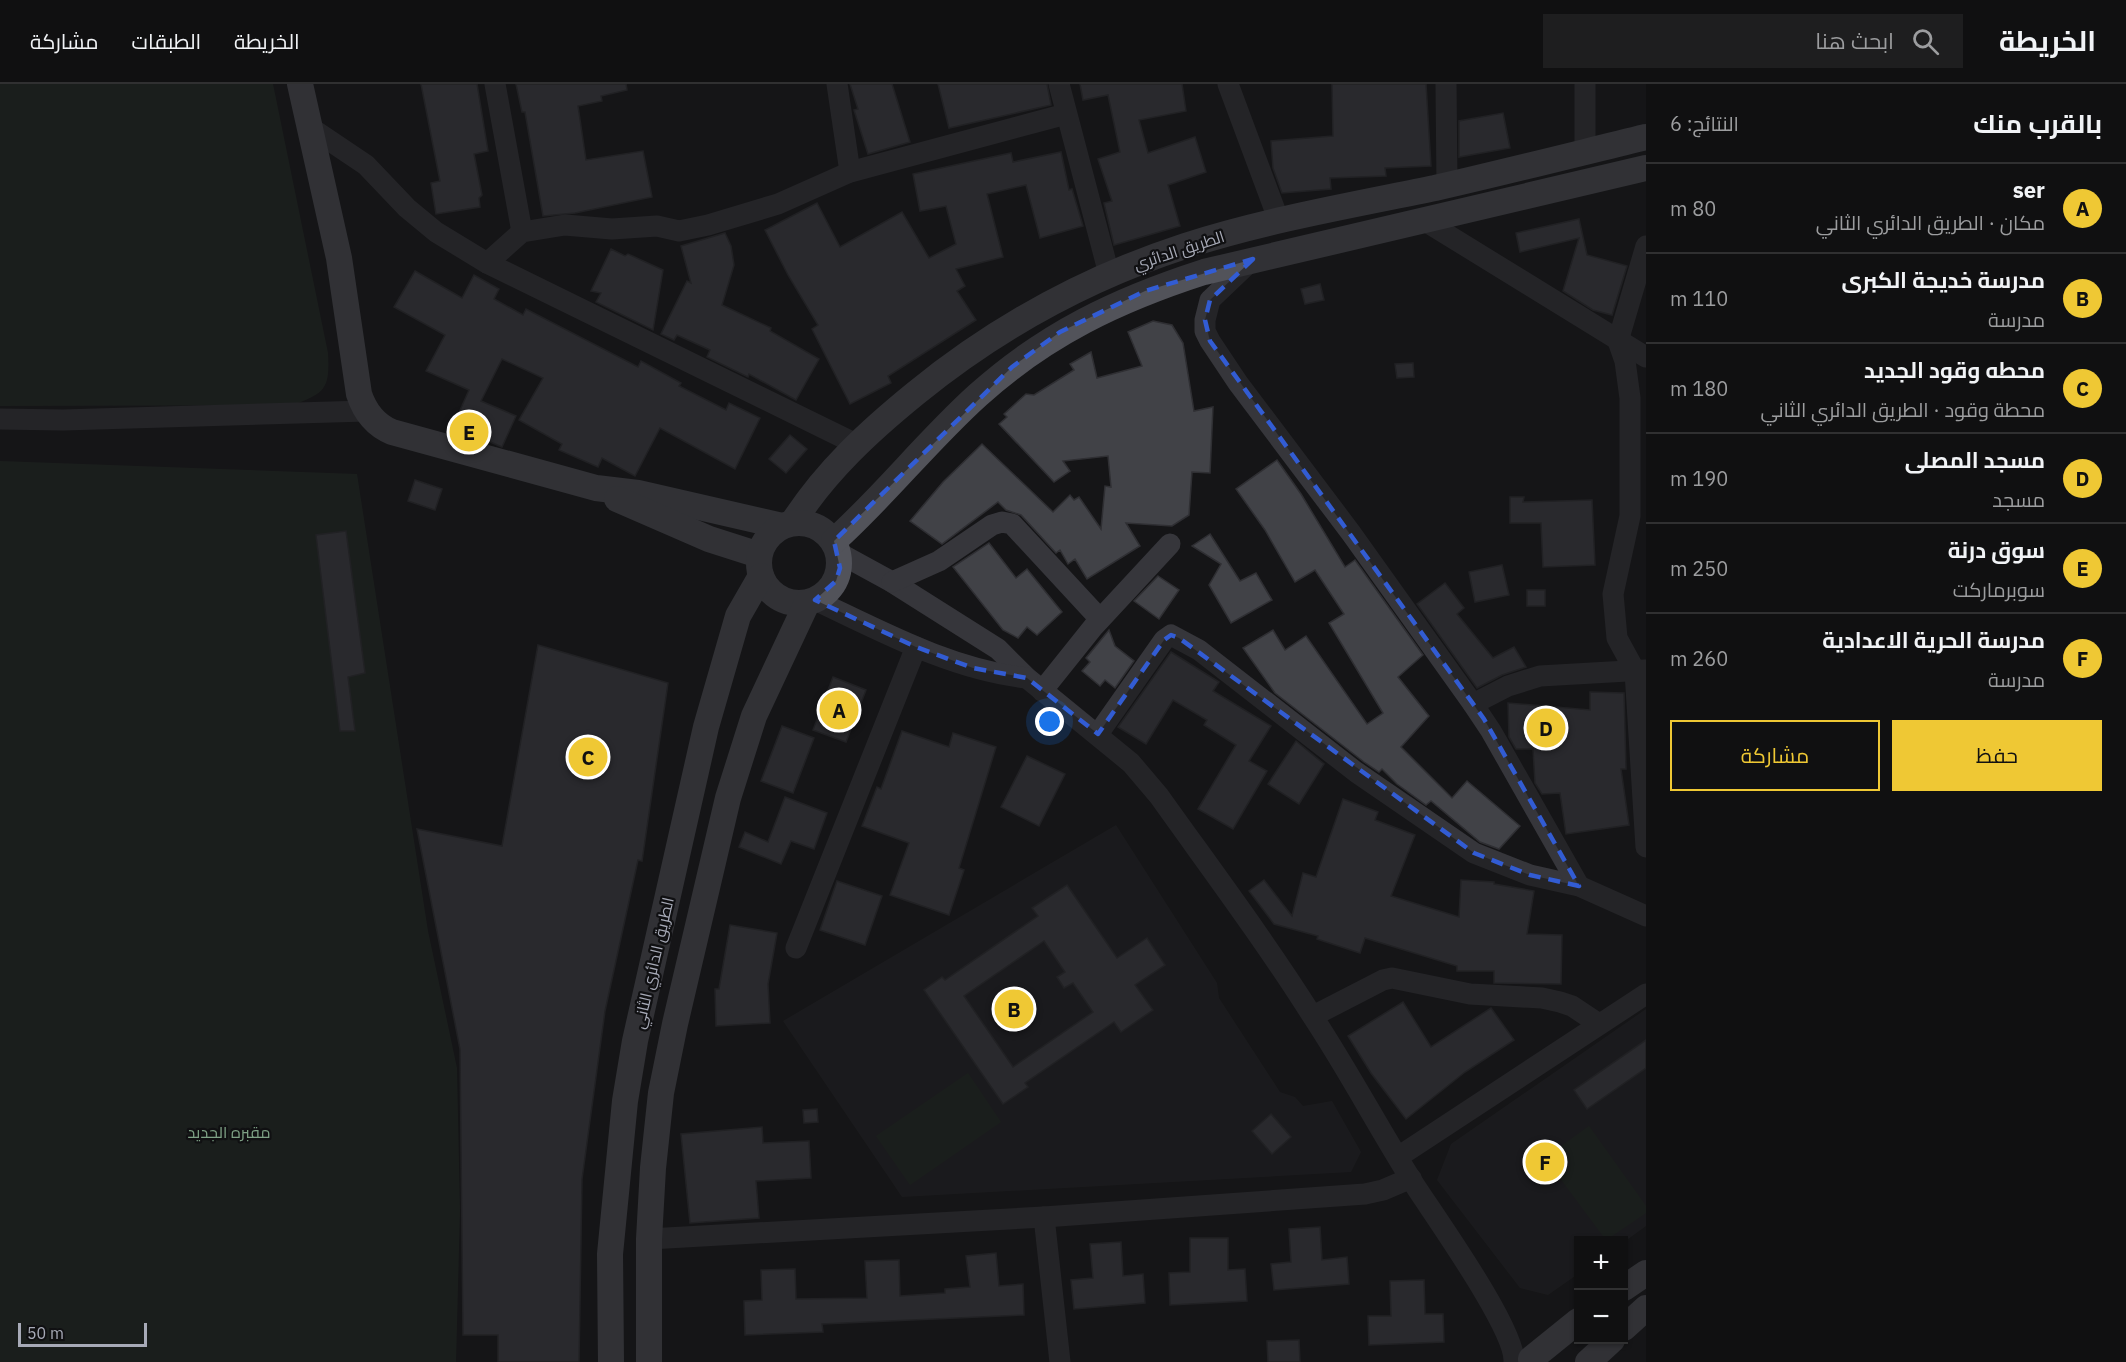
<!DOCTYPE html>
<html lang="ar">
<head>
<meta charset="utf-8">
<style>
  :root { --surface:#101011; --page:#1e1e1f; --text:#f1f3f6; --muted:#9c9d9f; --line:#303031; --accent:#efc834 }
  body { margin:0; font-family:"IBM Plex Sans",Cairo,sans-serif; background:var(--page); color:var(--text); direction:rtl }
  .controls { position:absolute; right:18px; bottom:18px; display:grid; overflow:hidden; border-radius:0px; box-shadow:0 2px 4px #0004 }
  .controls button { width:54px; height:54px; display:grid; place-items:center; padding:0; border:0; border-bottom:2px solid var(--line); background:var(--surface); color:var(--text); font:30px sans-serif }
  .scale { position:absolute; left:18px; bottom:15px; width:129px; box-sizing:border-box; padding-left:6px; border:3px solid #a7aab7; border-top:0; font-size:16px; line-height:21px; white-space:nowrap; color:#a7aab7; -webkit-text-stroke:4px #101012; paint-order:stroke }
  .you { position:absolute; left:1050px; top:638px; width:21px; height:21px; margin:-15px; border:4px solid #fff; border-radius:50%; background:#1a73e8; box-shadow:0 0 0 9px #1a73e833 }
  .badge { display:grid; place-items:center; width:39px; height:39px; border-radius:50%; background:var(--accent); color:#111; font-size:20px; font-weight:700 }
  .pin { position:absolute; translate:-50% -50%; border:3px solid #fff; box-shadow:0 2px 6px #0006 }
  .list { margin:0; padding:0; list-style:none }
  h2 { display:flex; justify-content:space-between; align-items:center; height:78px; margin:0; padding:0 24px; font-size:26px }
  h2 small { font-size:20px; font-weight:400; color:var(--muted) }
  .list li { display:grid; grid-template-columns:39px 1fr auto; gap:18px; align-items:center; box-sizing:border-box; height:90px; padding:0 24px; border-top:2px solid var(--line) }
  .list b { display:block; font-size:22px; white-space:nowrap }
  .list p { margin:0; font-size:20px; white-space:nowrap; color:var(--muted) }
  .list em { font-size:20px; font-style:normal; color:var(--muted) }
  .actions { display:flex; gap:12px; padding:18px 24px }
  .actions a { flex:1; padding:14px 0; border:2px solid var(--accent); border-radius:0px; text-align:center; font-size:21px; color:var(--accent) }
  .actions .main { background:var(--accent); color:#111 }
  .icon { flex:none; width:33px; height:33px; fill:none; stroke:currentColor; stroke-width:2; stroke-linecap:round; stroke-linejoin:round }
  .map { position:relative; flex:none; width:1646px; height:1278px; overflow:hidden; direction:ltr }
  header { display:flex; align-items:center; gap:36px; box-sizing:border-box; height:84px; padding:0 30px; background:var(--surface); border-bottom:2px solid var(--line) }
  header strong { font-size:28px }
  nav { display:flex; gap:33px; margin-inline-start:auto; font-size:21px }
  .search { width:420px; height:54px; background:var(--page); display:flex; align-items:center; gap:15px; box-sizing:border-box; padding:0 21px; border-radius:0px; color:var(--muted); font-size:22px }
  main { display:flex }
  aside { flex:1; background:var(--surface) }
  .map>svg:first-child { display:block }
  .built { fill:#212124 }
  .green { fill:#212923 }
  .building { fill:#414247; stroke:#2f2f33; stroke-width:1.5; fill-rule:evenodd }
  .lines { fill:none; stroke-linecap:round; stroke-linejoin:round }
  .minor { stroke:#36363b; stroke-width:21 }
  .major { stroke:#52535a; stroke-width:26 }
  .marked { fill:none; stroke:#325cd3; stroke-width:4.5; stroke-dasharray:12 8; stroke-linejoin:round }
  .labels { text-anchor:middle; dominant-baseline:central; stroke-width:4.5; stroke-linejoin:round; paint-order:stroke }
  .street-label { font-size:16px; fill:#a7aab7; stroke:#101012 }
  .park-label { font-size:16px; fill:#7ea185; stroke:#101012 }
</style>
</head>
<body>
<header>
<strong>الخريطة</strong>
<div class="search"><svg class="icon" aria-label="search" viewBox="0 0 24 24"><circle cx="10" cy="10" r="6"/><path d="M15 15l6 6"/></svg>ابحث هنا</div>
<nav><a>الخريطة</a><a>الطبقات</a><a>مشاركة</a></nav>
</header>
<main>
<aside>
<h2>بالقرب منك<small>النتائج: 6</small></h2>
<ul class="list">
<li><span class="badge">A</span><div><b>ser</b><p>مكان · الطريق الدائري الثاني</p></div><em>80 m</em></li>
<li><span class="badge">B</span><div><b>مدرسة خديجة الكبرى</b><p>مدرسة</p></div><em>110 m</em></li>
<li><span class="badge">C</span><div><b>محطه وقود الجديد</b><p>محطة وقود · الطريق الدائري الثاني</p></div><em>180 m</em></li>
<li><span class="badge">D</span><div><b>مسجد المصلى</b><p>مسجد</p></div><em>190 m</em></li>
<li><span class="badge">E</span><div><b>سوق درنة</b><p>سوبرماركت</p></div><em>250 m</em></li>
<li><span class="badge">F</span><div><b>مدرسة الحرية الاعدادية</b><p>مدرسة</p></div><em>260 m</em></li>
</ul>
<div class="actions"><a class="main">حفظ</a><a>مشاركة</a></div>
</aside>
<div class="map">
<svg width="1646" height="1278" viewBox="0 0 1646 1278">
  <rect width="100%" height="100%" fill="#151517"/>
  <g class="built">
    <path d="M1116,741l101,158 2,15 61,94 15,5 8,9 29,-5 29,51 -10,20 -449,25 -119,-176z"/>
    <path d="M1646,925v217l-22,16 -46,-2v34l-30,21 -28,-7 -83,-108 14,-36z"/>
  </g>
  <g class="green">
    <path d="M0,0h273l55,269c2,36 -3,40 -35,52l-293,1z"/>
    <path d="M0,377l357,13 71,457 29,137 3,143 -4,151h-456z"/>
    <path d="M968,989l33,49 -91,63 -34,-49z"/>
    <path d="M1589,1042l57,80v7l-40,27 -61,-82z"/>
  </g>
  <g class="building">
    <path d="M421,0h56l11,67 -14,3 8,41 -3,3 1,9 -44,7 -5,-31 9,-2z"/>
    <path d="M516,0h110l1,6 -26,6 1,5 -24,5 8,54 57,-9 9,46 -77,16 -32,3 -18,-104h-3z"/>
    <path d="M850,0h42l18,58 -42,12 -14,-44 4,-1z"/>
    <path d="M938,0h109l4,21 -102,23z"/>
    <path d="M1080,0h102l4,27 -47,9 9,33 47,-16 11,35 -38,13 12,41 -66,19 -10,-42 8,-2 -14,-42 22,-7 -12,-57 -25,5z"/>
    <path d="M1332,0h94l5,82 -46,2 1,8 -56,2 1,11 -49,4 -9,-25 -2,-27 62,-5z"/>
    <path d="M1503,29l7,35 -51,9v-36z"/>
    <path d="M1061,68l8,38 3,-1 11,37 -43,12 -14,-53 -39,9 16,63 -47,12 9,17 -8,5 19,29 -88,56 3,7 -41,21 -38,-75 6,-4 -30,-50 -23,-45 52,-27 23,44 62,-35 27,46 27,-14 -10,-38 -26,5 -7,-37 98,-21 2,9z"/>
    <path d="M1579,135l8,36 40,11 -15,49 -19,-5 -30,-19 16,-53 -59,14 -4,-19z"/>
    <path d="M725,149l6,13 3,19 -12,40 49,23 -1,3 49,28 -23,41 -47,-26 -1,3 -41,-20 3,-7 -33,-15 -3,5 -13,-6 26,-53 4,2 -10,-37z"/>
    <path d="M611,165l14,7 3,-2 35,16 -10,60 -57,-28 5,-9 -10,-2z"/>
    <path d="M415,187l47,27 12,-23 25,14 -5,10 29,16 3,-6 112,58 3,-6 40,22 -2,3 47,24 3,-7 31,15 -25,51 -75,-41 -25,48 -33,-18 -4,9 -39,-17 3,-6 -43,-24 24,-42 -41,-19 -21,42 35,15 -14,31 -49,-21 16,-36 -43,-19 19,-36 -51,-28z"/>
    <path d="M1320,200l4,16 -19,4 -4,-15z"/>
    <path d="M1153,237l19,4 11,18 11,68 19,-4 -3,66 -18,-1 -3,43 -17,11 -46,-3 14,23 -53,33 -12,-20 -7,5 -8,-14 -4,3 -35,-38 -15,-5 -8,-8 -56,42 -32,-23 33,-39 39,-38 71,68 17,-17 4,5 5,-3 22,32 4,-43 6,1 -3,-31 -45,5 7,10 -16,11 -55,-58 8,-7 -3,-3 22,-20 8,1 40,-25 -4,-6 21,-12 6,26 45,-12 -14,-34z"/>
    <path d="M1413,279l1,14 -17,1 -2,-14z"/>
    <path d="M790,351l17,14 -21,24 -17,-14z"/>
    <path d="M1277,376l24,34 44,73 10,-7 68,95 -25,22 31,39 -28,31 51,51 15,-17 53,45 -21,23 -19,-7 -49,-41 -5,4 -29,-21 -15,-15 -3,3 -15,-10 -89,-69 -32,-45 30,-18 12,20 21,-14 61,88 16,-11 -54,-90 15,-9 -29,-44 -20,12 -30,-52 -29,-41z"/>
    <path d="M415,396l27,9 -7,21 -27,-9z"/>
    <path d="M1510,413h14l-1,5 69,-2 3,65 -52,2 -2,-44h-31z"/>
    <path d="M346,447l19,142 -17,4 7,54h-15l-24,-196z"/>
    <path d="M1210,450l30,47 16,-8 16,27 -41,23 -22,-38 12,-21 -29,-18z"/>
    <path d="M989,459l27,35 11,-9 35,43 -25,23 -10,-8 -9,11 -15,-8 -50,-63z"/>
    <path d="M1502,481l7,30 -34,7 -6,-30z"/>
    <path d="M1158,492l21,14 -20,29 -25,-18z"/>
    <path d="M1445,499l19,25 -7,6 36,44 21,-11 12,20 -24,8 -25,13 -60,-84z"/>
    <rect x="1527" y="506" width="18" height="16"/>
    <path d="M1109,546l6,16 19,15 -19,27 -10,-8 -5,6 -18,-15 8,-9 -4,-4z"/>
    <path d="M538,561l130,38 -26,178 -4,-1 -33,151 -23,168 -3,183h-81v-27h-35l-3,-286 -43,-220 85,17z"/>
    <path d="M1171,568l48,30 -6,9 58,35 -22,35 18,10 -34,58 -35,-20 38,-64 -32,-20 3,-5 -34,-20 -27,44 -28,-17z"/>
    <path d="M833,593l33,13 -20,52 -33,-12z"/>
    <path d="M1590,608l34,1 2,76h-5l8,56 -63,9 -6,-41 -18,1 -7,-11 -2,-34h-17l-7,-12 -1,-34 82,7z"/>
    <path d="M782,642l32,12 -21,55 -32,-12z"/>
    <path d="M902,647l47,16 4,-14 43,14 -37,121 5,2 -15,45 -59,-20 19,-52 -47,-17 15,-39 4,2z"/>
    <path d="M1296,657l28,23 -25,40 -31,-20z"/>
    <path d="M1027,672l38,18 -26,52 -38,-19z"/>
    <path d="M785,713l42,16 -13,36 -23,-8 -10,23 -42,-17 6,-15 23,10z"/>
    <path d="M1343,715l35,13 -3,8 40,15 -24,61 68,21 2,-37 33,2v2l40,7 -7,43 35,1 -1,49 -67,-1v-12h-37v-5l-92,-28 -5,15 -43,-14 1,-3 -44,-12 -25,-33 15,-11 28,36 11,-43 13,4z"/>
    <path d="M837,797l45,15 -17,49 -45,-15z"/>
    <path d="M1067,801l50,73 30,-20 18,27 -30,20 18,25 -32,22 -7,-10 -89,61 3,4 -25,17 -79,-114 18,-13 3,3 93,-64 -6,-8zM1044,857l21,31 -8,5 7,11 9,-5 20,29 -80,55 -49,-71z"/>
    <path d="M730,841l47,8 -9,51 2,39 -54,3 -1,-37h4z"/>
    <path d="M1403,918l28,45 60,-39 23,32 -49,32 -59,47 -35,-46 -23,-37z"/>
    <path d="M1646,956v28l-59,41 -13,-19z"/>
    <path d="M817,1025l1,13 -14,1 -1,-13z"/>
    <path d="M1271,1030l20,23 -19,17 -20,-23z"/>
    <path d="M762,1043l1,16 46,-2 2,37 -55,3 3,37 -69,5 -9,-89z"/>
    <path d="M1320,1143l2,33 25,-3 2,27 -75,6 -3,-26 20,-2 -2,-33z"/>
    <path d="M1190,1154h38v32l17,-1 2,32 -77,4 -1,-32 21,-1z"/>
    <path d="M1121,1158l2,34 20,-2 2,29 -71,6 -3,-29 22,-2 -3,-34z"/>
    <path d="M996,1169l3,33 24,-2 1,31 -202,9 1,8 -78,3 -1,-34 18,-1 -1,-30 34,-1 1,30 71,-1 -2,-37 34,-1 1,36 45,-3v-4l25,-2 -4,-31z"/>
    <path d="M1424,1196l1,34h18l1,28 -75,3 -1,-29h23l-1,-35z"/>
    <path d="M1299,1256l1,22h-32l-1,-21z"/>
  </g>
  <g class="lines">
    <g class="minor">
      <path d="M495,0l27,148"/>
      <path d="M837,0l13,88"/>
      <path d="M1059,0l50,190"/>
      <path d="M1228,0l51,137"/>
      <path d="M1446,0l1,101"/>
      <path d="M308,42l58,39 41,43 29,24 51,31 369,181"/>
      <path d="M1585,68v-68"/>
      <path d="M1425,137l221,136"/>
      <path d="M1646,162l-28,95 7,20 5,37v118l-17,78 4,44 18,33 11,176"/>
      <path d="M1253,175l-43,41 -5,20v11l5,10 28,42 113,150 122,171"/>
      <path d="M487,179l35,-31 43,-7 47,4 45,-3 22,5 29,-6 70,-21 72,-32 216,-58"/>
      <path d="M0,335l63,1 303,-9"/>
      <path d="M839,469l53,29 106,67 29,29 104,85 28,33c52,73 106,145 154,221 35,53 65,110 99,164 21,33 104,148 102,181"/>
      <path d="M892,498l47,-21 53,-36 10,-3 10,2 88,95"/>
      <path d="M815,516c68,32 137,70 212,78"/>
      <path d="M1042,607l52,-65 76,-82"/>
      <path d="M1098,650l66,-94 7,-5 28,15 157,122 118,81 56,22 49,11 67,30"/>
      <path d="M1579,802l-88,-155 -18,-27 35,-18 32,-10 105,-6"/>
      <path d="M796,864l120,-301"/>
      <path d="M1313,932l70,-36 9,-2 78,16 72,4 18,4 12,4 27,18"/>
      <path d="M1398,1073l248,-163"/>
      <path d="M1044,1133l16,145"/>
      <path d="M649,1155l395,-22 321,-23 18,-4 28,-12"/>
    </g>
    <g class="major">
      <path d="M300,0l39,174 20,136c6,18 16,31 33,38l204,56 42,5 144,33"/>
      <path d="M617,415l92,40 50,16"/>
      <path d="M793,438c33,-51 75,-90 123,-129 80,-65 171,-115 269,-147 81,-26 167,-41 250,-58 70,-16 141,-34 211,-51"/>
      <circle cx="799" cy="479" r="40"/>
      <path d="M834,457c51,-46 93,-100 144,-146 68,-61 139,-95 226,-123l442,-104"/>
      <path d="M1624,1204l22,-15"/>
      <path d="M1624,1244l22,-20"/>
      <path d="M1531,1275l47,-38"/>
      <path d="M611,1278l-1,-108 15,-153 10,-60 71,-314 32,-111 23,-40"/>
      <path d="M649,1278v-123l4,-71 8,-75 14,-69 53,-226 26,-82 53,-113"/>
      <path d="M1588,1278l24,-22"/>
    </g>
  </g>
  <path d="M0 0H1646V1278H0ZM1253,175l-43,41 -5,20 5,21 274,378 95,167 -49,-11 -56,-22 -295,-215 -8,-3 -7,5 -66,94 -71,-56 -54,-10 -57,-21 -101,-47 21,-19 4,-13 -6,-27 178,-174 48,-35 85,-41z" fill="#151517" fill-opacity=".55" fill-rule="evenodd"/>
  <path class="marked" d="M1253,175l-43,41 -5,20 5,21 274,378 95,167 -49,-11 -56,-22 -295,-215 -8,-3 -7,5 -66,94 -71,-56 -54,-10 -57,-21 -101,-47 21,-19 4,-13 -6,-27 178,-174 48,-35 85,-41z"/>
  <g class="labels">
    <g class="street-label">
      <text transform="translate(1179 166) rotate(-18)">الطريق الدائري</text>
      <text transform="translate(653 879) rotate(-77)">الطريق الدائري الثاني</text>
    </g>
    <g class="park-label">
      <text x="229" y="1048">مقبره الجديد</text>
    </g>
  </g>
</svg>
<div class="controls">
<button>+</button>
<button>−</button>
</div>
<div class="scale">50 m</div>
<div class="you"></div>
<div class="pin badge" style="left:839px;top:626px">A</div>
<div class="pin badge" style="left:1014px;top:925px">B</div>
<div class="pin badge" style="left:588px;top:673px">C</div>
<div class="pin badge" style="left:1546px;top:644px">D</div>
<div class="pin badge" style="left:469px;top:348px">E</div>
<div class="pin badge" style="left:1545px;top:1078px">F</div>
</div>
</main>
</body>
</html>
